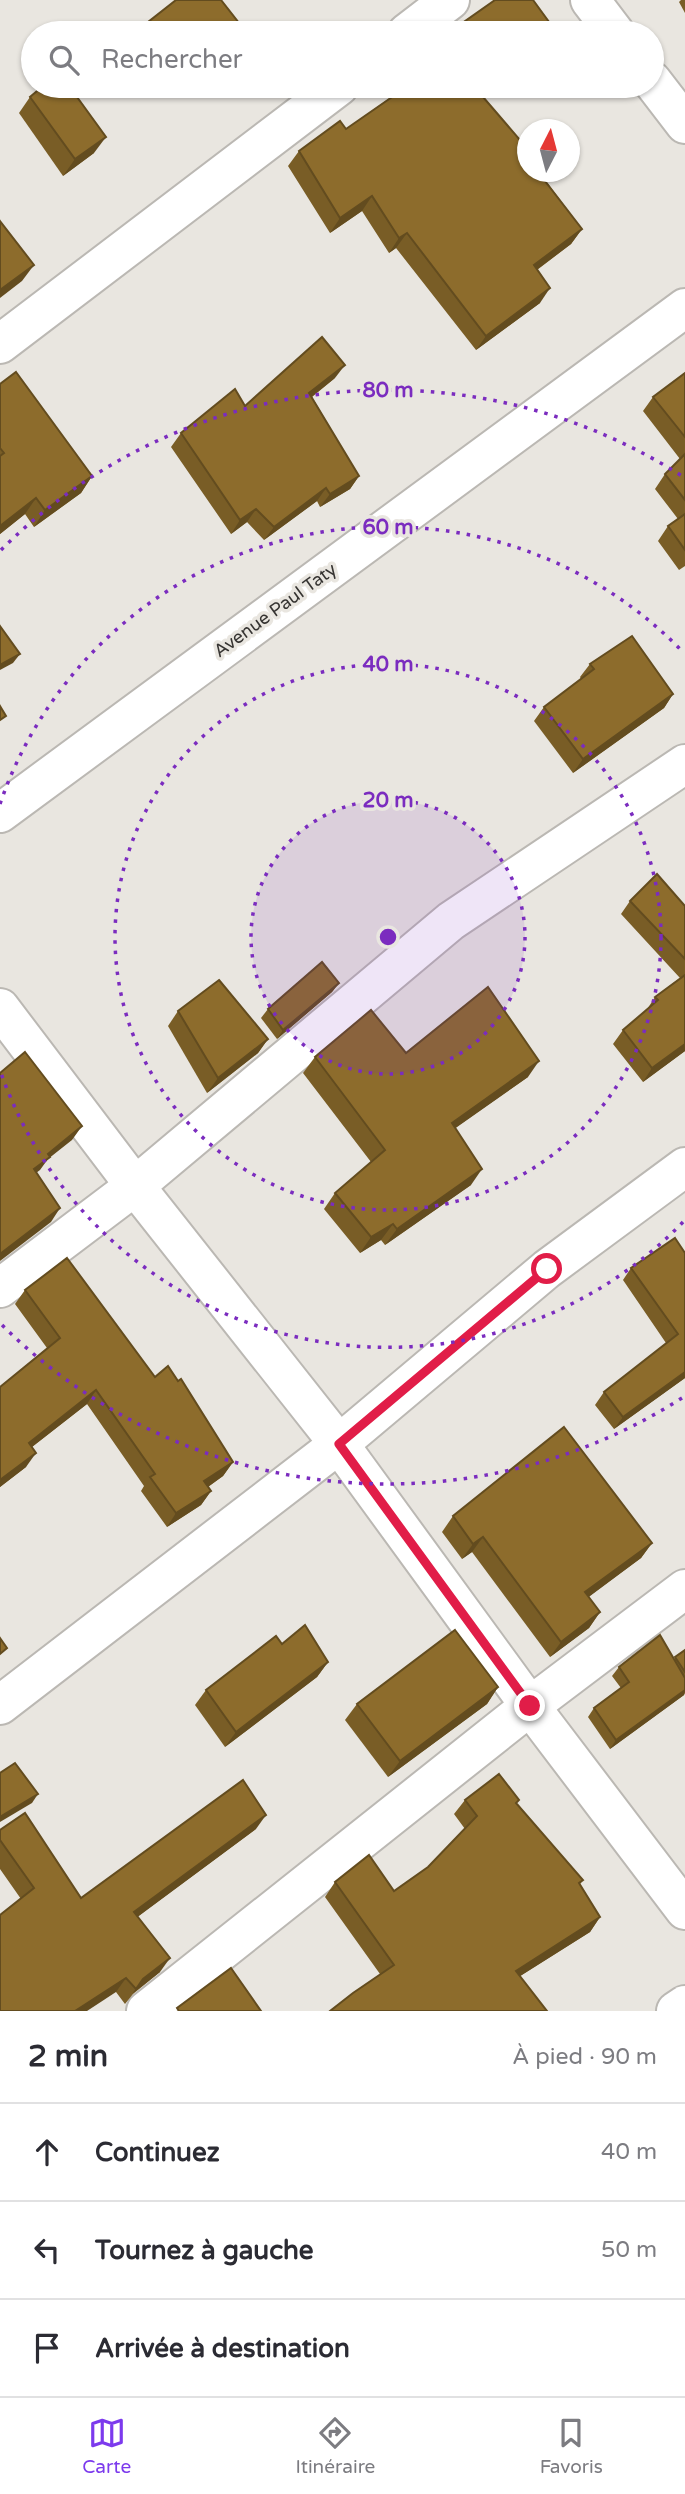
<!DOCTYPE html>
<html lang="fr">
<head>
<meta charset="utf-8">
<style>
  :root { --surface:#fff; --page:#f7f7f7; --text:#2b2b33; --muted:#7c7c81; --line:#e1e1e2; --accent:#7c3aed }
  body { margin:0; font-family:"Varela Round",sans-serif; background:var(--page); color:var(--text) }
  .compass { position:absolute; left:517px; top:119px; width:63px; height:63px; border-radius:50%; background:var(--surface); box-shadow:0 2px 5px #0004; rotate:6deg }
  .stop { position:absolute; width:21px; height:21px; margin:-16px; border:5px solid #e11d48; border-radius:50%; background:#fff }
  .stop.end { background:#e11d48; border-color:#fff; box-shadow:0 2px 7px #0008 }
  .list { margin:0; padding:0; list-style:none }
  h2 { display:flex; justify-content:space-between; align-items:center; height:91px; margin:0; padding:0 28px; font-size:30px }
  h2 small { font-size:23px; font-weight:400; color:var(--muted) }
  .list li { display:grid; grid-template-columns:46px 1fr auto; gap:21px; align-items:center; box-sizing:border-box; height:98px; padding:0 28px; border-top:2px solid var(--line) }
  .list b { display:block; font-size:26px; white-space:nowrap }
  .list em { font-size:23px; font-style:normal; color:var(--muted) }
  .icon { flex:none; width:38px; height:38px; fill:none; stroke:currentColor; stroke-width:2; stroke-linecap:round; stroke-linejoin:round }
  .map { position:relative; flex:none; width:685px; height:2011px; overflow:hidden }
  .search { position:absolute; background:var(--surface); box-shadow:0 2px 5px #0004; left:21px; right:21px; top:21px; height:77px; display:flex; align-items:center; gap:18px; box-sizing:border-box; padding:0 24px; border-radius:38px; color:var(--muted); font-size:26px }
  .sheet { height:385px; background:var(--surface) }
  nav { display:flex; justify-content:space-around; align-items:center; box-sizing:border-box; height:98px; border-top:2px solid var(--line); background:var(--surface); font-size:19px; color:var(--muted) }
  nav a { display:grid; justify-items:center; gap:4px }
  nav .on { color:var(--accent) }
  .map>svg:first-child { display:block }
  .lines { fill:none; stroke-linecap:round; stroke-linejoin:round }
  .minor-casing { stroke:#bbb8b3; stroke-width:42 }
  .minor { stroke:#fff; stroke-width:38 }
  .wall { fill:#795d26 }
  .shaded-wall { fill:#634c1f }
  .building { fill:#8d6c2c; stroke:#634c1f; stroke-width:2 }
  .route { stroke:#e11d48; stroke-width:9 }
  .ring { fill:none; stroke:#7b2cbf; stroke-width:3.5; stroke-dasharray:3.5 7 }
  .labels { text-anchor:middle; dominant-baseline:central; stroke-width:7; stroke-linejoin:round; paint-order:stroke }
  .street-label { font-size:18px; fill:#363432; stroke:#e9e6e0 }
  .centre { fill:#7b2cbf; stroke:#e9e6e0; stroke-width:3.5 }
  .ring-label { font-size:21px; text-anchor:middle; font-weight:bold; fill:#7b2cbf; stroke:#e9e6e0; stroke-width:7; stroke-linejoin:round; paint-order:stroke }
</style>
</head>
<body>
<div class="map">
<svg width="685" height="2011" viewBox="0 0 685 2011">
  <rect width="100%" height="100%" fill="#e9e6e0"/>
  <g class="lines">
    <defs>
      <g id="minor">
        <path d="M590,0l25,33"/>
        <path d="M407,33l43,-33"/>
        <path d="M652,81l33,43"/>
        <path d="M0,344l339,-258"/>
        <path d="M0,813l685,-505"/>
        <path d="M0,1008l135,178 204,258 191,262 155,204"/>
        <path d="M0,1288l135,-102 316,-265 234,-157"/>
        <path d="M0,1705l339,-261 208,-175 138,-102"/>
        <path d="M146,2011l384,-305 155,-117"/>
        <path d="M676,2011l9,-6"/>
      </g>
    </defs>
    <use href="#minor" class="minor-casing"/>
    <use href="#minor" class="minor"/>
  </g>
  <g class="wall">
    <path d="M681,0h4v13l-6,-11z"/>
    <path d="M461,24l91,2 -5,7h-93z"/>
    <path d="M143,26l103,6 -1,1h-107z"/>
    <path d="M404,86h81l-6,6 103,137 -11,15 -34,26 3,33 -64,47 -80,-102 -7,5 -27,-42 -32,22 -42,-67 11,-15 47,-22 55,-39z"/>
    <path d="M30,97l64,56 -31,23 -44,-63z"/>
    <path d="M685,373v193l-6,4 -21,-29 10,-15 10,-7 -23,-30 10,-15 15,-15 -37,-48 10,-14z"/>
    <path d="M335,378l-23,19 47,79 -9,13 -30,18 -3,-6 -53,39 -17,-18 -16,12 -60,-87 10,-14 64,-27z"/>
    <path d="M0,384l92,92 -11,17 -47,34 -9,-13 -25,20z"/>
    <path d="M590,664l83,30 -9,14 -91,65 -39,-52 10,-14 37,-28 -1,-2z"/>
    <path d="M630,901l55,5v145l-42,31 -30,-38 10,-14 23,-19 9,-14 25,-19 -59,-64z"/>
    <path d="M339,983l-7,9 -55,47 -16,-21 7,-9z"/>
    <path d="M178,1011l90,28 -10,14 -51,40 -39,-67z"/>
    <path d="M406,1053l122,24 -73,51 16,57 -86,60 -4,-5 -21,13 -36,-44 11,-16 36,-31 -68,-89 12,-16z"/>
    <path d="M685,1253v125l-71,51 -19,-24 9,-13 62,-49 -43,-63 8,-12z"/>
    <path d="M25,1290l130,87 78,85 -10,14 -15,11 3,4 -10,14 -34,22 -26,-36 3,-5 -57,-82 -55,43 -6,20 -26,20v-100l47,-39 -32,-44z"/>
    <path d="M453,1516l199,27 -11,15 -53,39 12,15 -11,16 -39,29 -78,-105 -10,7 -20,-27z"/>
    <path d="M685,1650v43l-1,2 -74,54 -22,-32 6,-9 27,-20 -9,-12 7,-9 55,-8z"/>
    <path d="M328,1662l-11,15 -92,70 -30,-42 11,-15z"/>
    <path d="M498,1687l-11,17 -99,73 -43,-57 12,-16z"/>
    <path d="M465,1800l52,4 66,76 -3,4 20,33 -10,15 -70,44 -140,-2 -55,-77 10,-15 59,9 34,-24 37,-38 -11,-15z"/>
    <path d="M256,1829l-119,88 23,55 -27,22 -8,10 -9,-12 -95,-93 -21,-30v-39l81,68z"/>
  </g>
  <g class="shaded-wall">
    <path d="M481,86h4l-18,19 10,-15z"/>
    <path d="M106,137l-12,16 -31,23 12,-17z"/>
    <path d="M372,196l-10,15 -32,22 10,-15z"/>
    <path d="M582,229l-11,15 -48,36 11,-15z"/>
    <path d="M407,233l-11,15 -7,5 10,-15z"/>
    <path d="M34,265l-12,16 -22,17v-8z"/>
    <path d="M550,288l-10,15 -64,47 10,-14z"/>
    <path d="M345,365l-10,13 -35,28 9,-13z"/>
    <path d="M92,476l-11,17 -47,34 11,-17z"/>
    <path d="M359,476l-9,13 -30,18 10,-13z"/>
    <path d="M326,488l-9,13 -53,39 10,-13z"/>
    <path d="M36,498l-11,16 -25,20v-8z"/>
    <path d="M256,509l-9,13 -16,12 9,-14z"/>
    <path d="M20,654l-7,9 -13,7v-5z"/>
    <path d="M673,694l-9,14 -91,65 10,-14z"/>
    <path d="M339,983l-7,9 -55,47 6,-9z"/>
    <path d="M268,1039l-10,14 -51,40 11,-15z"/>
    <path d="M685,1044v7l-42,31 9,-14z"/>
    <path d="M539,1061l-11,16 -88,62 12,-16z"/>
    <path d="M82,1126l-10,14 -24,19 -8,11 -16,12 10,-13 14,-15z"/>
    <path d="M482,1169l-11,16 -86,60 12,-16z"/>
    <path d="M60,1208l-9,14 -51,39v-7z"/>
    <path d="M393,1224l-12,16 -21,13 11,-16z"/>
    <path d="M685,1372v6l-71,51 9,-12z"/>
    <path d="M96,1390l-9,14 -68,53 10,-14z"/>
    <path d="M36,1453l-10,14 -26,20v-7z"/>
    <path d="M233,1462l-10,14 -28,20 9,-15z"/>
    <path d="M211,1491l-10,14 -34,22 9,-14z"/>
    <path d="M483,1537l-11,15 -10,7 11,-15z"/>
    <path d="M652,1543l-11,15 -67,50 11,-16z"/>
    <path d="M600,1612l-11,16 -39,29 11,-15z"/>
    <path d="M328,1662l-11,15 -92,70 11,-15z"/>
    <path d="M498,1687l-11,17 -99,73 12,-16z"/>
    <path d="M685,1690l-1,5 -74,54 6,-9z"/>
    <path d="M38,1794l-6,9 -32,19v-5z"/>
    <path d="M266,1815l-10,14 -132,98 10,-15z"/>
    <path d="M600,1917l-10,15 -84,53 10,-14z"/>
    <path d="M170,1958l-10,14 -28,22 11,-15z"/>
    <path d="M126,1978l-10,14 -29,19h-12z"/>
  </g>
  <g class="building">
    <path d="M176,0h45l25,32 -2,1h-96l-5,-7z"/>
    <path d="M495,0h38l19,26 -9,7h-74l-8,-9z"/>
    <path d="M43,86h26l37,51 -31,22 -45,-62z"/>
    <path d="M408,86h73l-4,4 49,57 -4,3 6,7v15h10l44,57 -48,36 16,23 -64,48 -79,-103 -8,5 -27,-42 -32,22 -41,-67 41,-30 6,8z"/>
    <path d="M0,221l34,44 -34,25z"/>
    <path d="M322,337l23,28 -36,28 50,83 -29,18 -4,-6 -52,39 -18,-18 -16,11 -59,-87 54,-44 10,17z"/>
    <path d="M16,372l76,104 -47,34 -9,-12 -36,28v-70l4,-3 -4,-5v-64z"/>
    <path d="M685,373v64l-32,-40z"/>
    <path d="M685,454v46l-20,-26z"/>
    <path d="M685,514v36l-17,-24z"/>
    <path d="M0,626l20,28 -20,11z"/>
    <path d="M632,636l41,58 -90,65 -39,-52 50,-38 -4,-5z"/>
    <path d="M0,706l6,10 -6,4z"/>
    <path d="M657,874l28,32v53l-55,-58z"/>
    <path d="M322,962l17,21 -56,47 -15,-21z"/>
    <path d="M685,975v69l-33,24 -29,-38 35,-30 -3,-3z"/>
    <path d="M219,980l49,59 -50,39 -40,-67z"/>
    <path d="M488,987l51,74 -87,62 30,46 -85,60 -4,-5 -22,13 -36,-44 50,-43 -70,-93 56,-47 35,43z"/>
    <path d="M25,1052l57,74 -34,28 2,3 -16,12 26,39 -60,46v-181z"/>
    <path d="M675,1238l10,15v119l-62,45 -19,-25 74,-58 -47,-66z"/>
    <path d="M67,1258l88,119 13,-11 10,15 3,-2 52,83 -29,19 7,10 -35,22 -26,-36 5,-3 -59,-84 -67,53 7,10 -36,27v-93l60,-49 -35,-48z"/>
    <path d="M564,1427l88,116 -67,49 15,20 -39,30 -78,-105 -10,7 -20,-28z"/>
    <path d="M305,1625l23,37 -92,70 -30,-42 70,-54 6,8z"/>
    <path d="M455,1630l43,57 -98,74 -43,-57z"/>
    <path d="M660,1635l25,43v12l-69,50 -22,-32 35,-26 -10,-15z"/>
    <path d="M0,1638l7,10 -7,6z"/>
    <path d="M685,1650v22l-10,-15z"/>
    <path d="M15,1763l23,31 -38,23v-44z"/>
    <path d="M499,1774l20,26 -3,3 67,77 -4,3 21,34 -84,54 31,40h-217l23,-18 41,-28 -59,-83 34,-27 25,36 34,-24 49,-51 -12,-16z"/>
    <path d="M243,1780l23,35 -132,97 36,46 -27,21 -7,10 -10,-11 -51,33h-75v-96l34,-27 -34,-48v-10l25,-17 56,85z"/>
    <path d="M231,1968l30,43h-82l-2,-3z"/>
  </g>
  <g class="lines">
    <path class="route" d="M530,1706l-191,-262 208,-175"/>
  </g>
  <circle cx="388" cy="937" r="137" fill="#7b2cbf" fill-opacity=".12"/>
  <g class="ring">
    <circle cx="388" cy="937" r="137"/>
    <circle cx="388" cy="937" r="273"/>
    <path d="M683 1222A410 410 0 0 1 0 1070M0 804A410 410 0 0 1 683 652"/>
    <path d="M682 1398A547 547 0 0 1 1 1324M1 550A547 547 0 0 1 682 476"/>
  </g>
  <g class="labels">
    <g class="street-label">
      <text transform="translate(275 610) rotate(-36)">Avenue Paul Taty</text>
    </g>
  </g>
  <circle cx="388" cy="937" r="10" class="centre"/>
  <g class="ring-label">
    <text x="388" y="397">80 m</text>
    <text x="388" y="534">60 m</text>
    <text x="388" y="671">40 m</text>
    <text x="388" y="807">20 m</text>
  </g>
</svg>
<svg class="compass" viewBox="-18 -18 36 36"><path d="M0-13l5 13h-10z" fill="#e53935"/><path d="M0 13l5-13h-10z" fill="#7c7c81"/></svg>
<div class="stop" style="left:547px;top:1269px"></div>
<div class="stop end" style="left:530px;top:1706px"></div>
<div class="search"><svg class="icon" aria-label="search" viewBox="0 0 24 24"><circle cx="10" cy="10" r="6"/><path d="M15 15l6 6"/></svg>Rechercher</div>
</div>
<section class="sheet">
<h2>2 min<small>À pied · 90 m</small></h2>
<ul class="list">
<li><svg class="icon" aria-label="ahead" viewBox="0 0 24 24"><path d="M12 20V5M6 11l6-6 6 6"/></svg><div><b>Continuez</b></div><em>40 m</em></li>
<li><svg class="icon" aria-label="left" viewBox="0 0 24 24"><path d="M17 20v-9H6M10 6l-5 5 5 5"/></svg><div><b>Tournez à gauche</b></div><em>50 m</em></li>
<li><svg class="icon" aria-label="arrive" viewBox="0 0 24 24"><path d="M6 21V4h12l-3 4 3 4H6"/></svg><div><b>Arrivée à destination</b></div></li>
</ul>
</section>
<nav>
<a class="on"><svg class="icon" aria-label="map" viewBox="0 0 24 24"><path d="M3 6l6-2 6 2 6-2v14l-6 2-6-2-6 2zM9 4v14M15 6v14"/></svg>Carte</a>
<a><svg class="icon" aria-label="directions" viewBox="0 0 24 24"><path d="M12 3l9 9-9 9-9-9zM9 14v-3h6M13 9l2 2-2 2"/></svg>Itinéraire</a>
<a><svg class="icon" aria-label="saved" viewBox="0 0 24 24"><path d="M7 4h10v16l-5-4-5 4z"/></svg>Favoris</a>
</nav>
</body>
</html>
